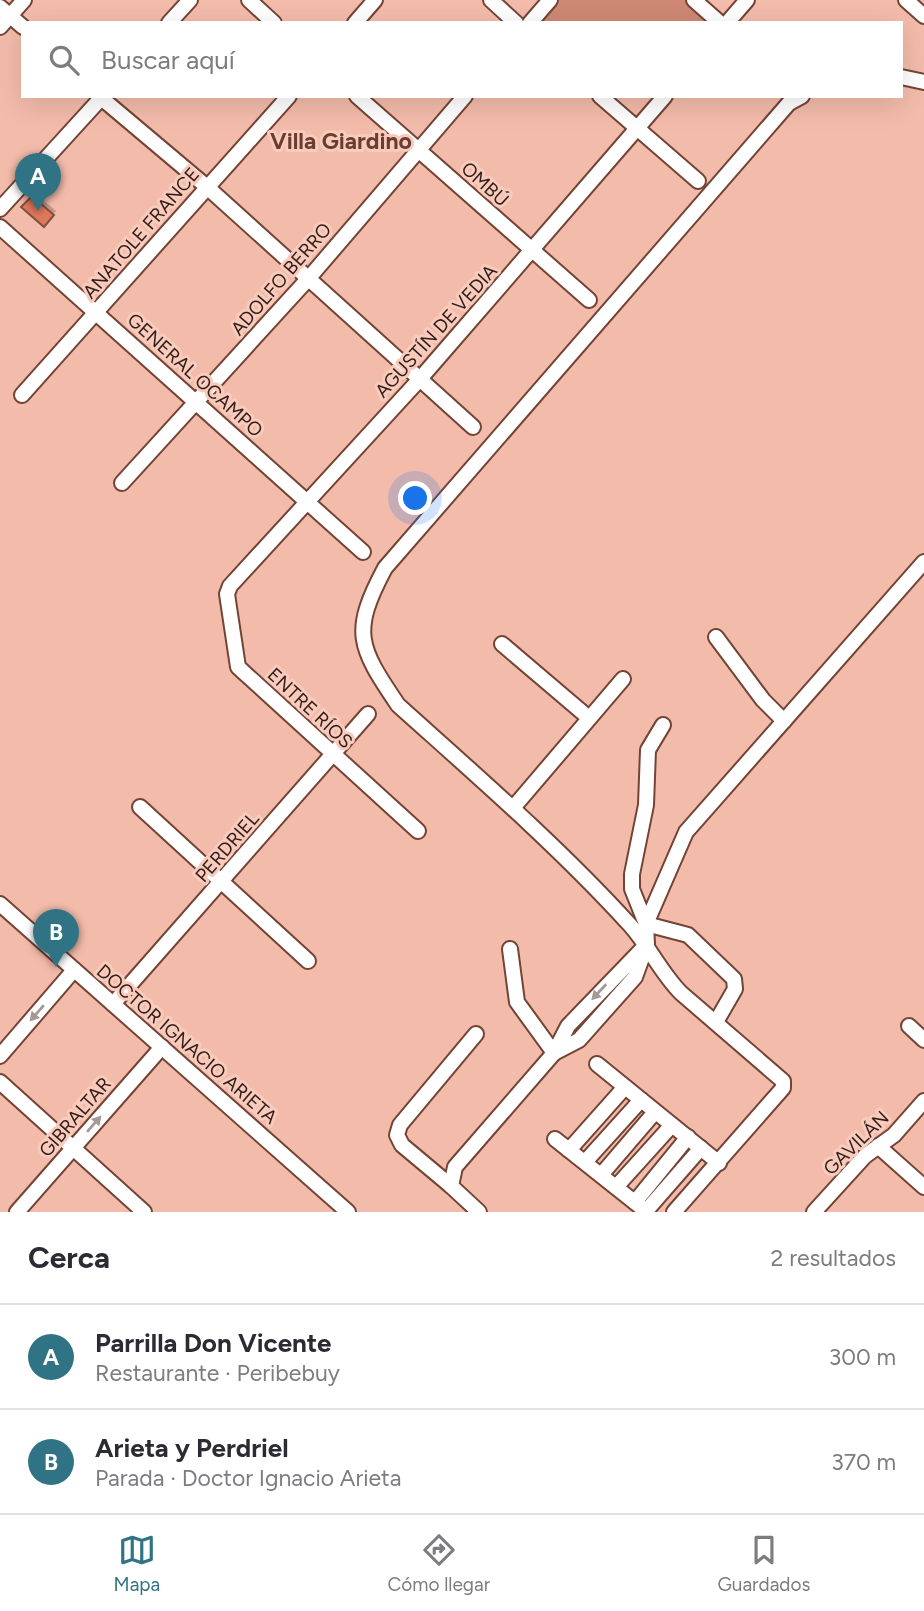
<!DOCTYPE html>
<html lang="es">
<head>
<meta charset="utf-8">
<style>
  :root { --surface:#fff; --page:#f2f2f3; --text:#2b2b33; --muted:#7c7c81; --line:#e1e1e2; --accent:#307384 }
  body { margin:0; font-family:Figtree,sans-serif; background:var(--page); color:var(--text) }
  .you { position:absolute; left:416px; top:499px; width:24px; height:24px; margin:-18px; border:5px solid #fff; border-radius:50%; background:#1a73e8; box-shadow:0 0 0 10px #1a73e833 }
  .badge { display:grid; place-items:center; width:46px; height:46px; border-radius:50%; background:var(--accent); color:#fff; font-size:23px; font-weight:700 }
  .pin { position:absolute; translate:-50% -58px; filter:drop-shadow(0 2px 4px #0008) }
  .pin::after { content:''; position:absolute; top:37px; width:24px; height:21px; background:inherit; clip-path:polygon(0 0,100% 0,50% 100%) }
  .list { margin:0; padding:0; list-style:none }
  h2 { display:flex; justify-content:space-between; align-items:center; height:91px; margin:0; padding:0 28px; font-size:30px }
  h2 small { font-size:23px; font-weight:400; color:var(--muted) }
  .list li { display:grid; grid-template-columns:46px 1fr auto; gap:21px; align-items:center; box-sizing:border-box; height:105px; padding:0 28px; border-top:2px solid var(--line) }
  .list b { display:block; font-size:26px; white-space:nowrap }
  .list p { margin:0; font-size:23px; white-space:nowrap; color:var(--muted) }
  .list em { font-size:23px; font-style:normal; color:var(--muted) }
  .icon { flex:none; width:38px; height:38px; fill:none; stroke:currentColor; stroke-width:2; stroke-linecap:round; stroke-linejoin:round }
  .map { position:relative; flex:none; width:924px; height:1212px; overflow:hidden }
  .search { position:absolute; background:var(--surface); box-shadow:0 7px 28px #0002; left:21px; right:21px; top:21px; height:77px; display:flex; align-items:center; gap:18px; box-sizing:border-box; padding:0 24px; border-radius:0px; color:var(--muted); font-size:26px }
  .sheet { height:301px; background:var(--surface) }
  nav { display:flex; justify-content:space-around; align-items:center; box-sizing:border-box; height:98px; border-top:2px solid var(--line); background:var(--surface); font-size:19px; color:var(--muted) }
  nav a { display:grid; justify-items:center; gap:4px }
  nav .on { color:var(--accent) }
  .map>svg:first-child { display:block }
  .green { fill:#ce8873 }
  .shadow { fill:#0003 }
  .building { fill:#e0795b; stroke:#805042; stroke-width:2 }
  .lines { fill:none; stroke-linecap:round; stroke-linejoin:round }
  .minor-casing { stroke:#734436; stroke-width:18 }
  .minor { stroke:#fff; stroke-width:14 }
  .oneway { fill:#a39a97 }
  .labels { text-anchor:middle; dominant-baseline:central; stroke-width:6; stroke-linejoin:round; paint-order:stroke }
  .street-label { font-size:19px; fill:#321e17; stroke:#f8cbbd }
  .quarter-label { font-size:23px; font-weight:bold; fill:#6b3d30; stroke:#f8cbbd }
</style>
</head>
<body>
<div class="map">
<svg width="924" height="1212" viewBox="0 0 924 1212">
  <rect width="100%" height="100%" fill="#f3bbaa"/>
  <path class="green" d="M554,0h134l24,23h-177z"/>
  <path class="shadow" d="M36,194l20,17 -12,14 -20,-18z"/>
  <path class="building" d="M32,196l22,19 -10,12 -23,-20z"/>
  <g class="lines">
    <defs>
      <g id="minor">
        <path d="M249,0l25,23"/>
        <path d="M491,0l25,23"/>
        <path d="M694,0l26,23"/>
        <path d="M906,0l18,16"/>
        <path d="M0,7l23,20"/>
        <path d="M169,23l21,-23"/>
        <path d="M355,23l20,-23"/>
        <path d="M530,23l20,-23"/>
        <path d="M727,23l20,-23"/>
        <path d="M0,27l24,-27"/>
        <path d="M901,77l23,5"/>
        <path d="M99,96l108,91 266,240"/>
        <path d="M357,96l232,204"/>
        <path d="M600,96l98,85"/>
        <path d="M0,209l103,-113"/>
        <path d="M0,227l363,325"/>
        <path d="M22,395l267,-299"/>
        <path d="M122,483l186,-204 157,-183"/>
        <path d="M716,637l47,63 21,21"/>
        <path d="M502,644l87,74"/>
        <path d="M663,725l-15,25 -2,55 -14,69v15l14,35 42,11 46,44 1,10 -19,33"/>
        <path d="M140,807l168,154"/>
        <path d="M513,808l110,-129"/>
        <path d="M418,831l-180,-164 -11,-73 3,-8 189,-206 246,-284"/>
        <path d="M0,904l348,308"/>
        <path d="M647,944l-79,82 -14,27 25,-13 56,-63 12,-33 -1,-20 40,-92 238,-270"/>
        <path d="M113,1004l255,-290"/>
        <path d="M909,1026l15,14"/>
        <path d="M0,1056l74,-86"/>
        <path d="M597,1064l122,99"/>
        <path d="M0,1082l144,130"/>
        <path d="M555,1139l92,73"/>
        <path d="M878,1146l46,41"/>
        <path d="M569,1150l56,-63"/>
        <path d="M585,1162l56,-62"/>
        <path d="M601,1175l54,-63"/>
        <path d="M451,1186l-49,-41 -5,-10 3,-10 76,-91"/>
        <path d="M616,1187l56,-62"/>
        <path d="M635,1202l53,-65"/>
        <path d="M646,1211l55,-63"/>
        <path d="M17,1212l145,-165"/>
        <path d="M479,1212l-28,-26 4,-19 99,-114 -37,-51 -7,-53"/>
        <path d="M674,1212l109,-124v-7l-102,-88c-20,-20 -32,-47 -51,-68 -72,-79 -153,-149 -232,-220 -40,-59 -47,-73 -13,-137l404,-465 13,-7"/>
        <path d="M814,1212l51,-56 29,-21 30,-34"/>
      </g>
    </defs>
    <use href="#minor" class="minor-casing"/>
    <use href="#minor" class="minor"/>
  </g>
  <defs><path id="oneway-solid" d="M-6-.8H1V-3.2L6.5 0L1 3.2V.8H-6Z" transform="scale(1.75)"/></defs>
  <g class="oneway">
    <use href="#oneway-solid" transform="translate(599 992) rotate(133)"/>
    <use href="#oneway-solid" transform="translate(37 1013) rotate(131)"/>
    <use href="#oneway-solid" transform="translate(94 1124) rotate(-49)"/>
  </g>
  <g class="labels">
    <g class="street-label">
      <text transform="translate(485 184) rotate(42)">OMBÚ</text>
      <text transform="translate(141 233) rotate(-49)">ANATOLE FRANCE</text>
      <text transform="translate(281 279) rotate(-49)">ADOLFO BERRO</text>
      <text transform="translate(436 331) rotate(-48)">AGUSTÍN DE VEDIA</text>
      <text transform="translate(195 375) rotate(42)">GENERAL OCAMPO</text>
      <text transform="translate(310 708) rotate(43)">ENTRE RÍOS</text>
      <text transform="translate(227 847) rotate(-49)">PERDRIEL</text>
      <text transform="translate(187 1044) rotate(41)">DOCTOR IGNACIO ARIETA</text>
      <text transform="translate(75 1117) rotate(-49)">GIBRALTAR</text>
      <text transform="translate(856 1143) rotate(-44)">GAVILÁN</text>
    </g>
    <g class="quarter-label">
      <text x="341" y="141">Villa Giardino</text>
    </g>
  </g>
</svg>
<div class="you"></div>
<div class="pin badge" style="left:38px;top:211px">A</div>
<div class="pin badge" style="left:56px;top:967px">B</div>
<div class="search"><svg class="icon" aria-label="search" viewBox="0 0 24 24"><circle cx="10" cy="10" r="6"/><path d="M15 15l6 6"/></svg>Buscar aquí</div>
</div>
<section class="sheet">
<h2>Cerca<small>2 resultados</small></h2>
<ul class="list">
<li><span class="badge">A</span><div><b>Parrilla Don Vicente</b><p>Restaurante · Peribebuy</p></div><em>300 m</em></li>
<li><span class="badge">B</span><div><b>Arieta y Perdriel</b><p>Parada · Doctor Ignacio Arieta</p></div><em>370 m</em></li>
</ul>
</section>
<nav>
<a class="on"><svg class="icon" aria-label="map" viewBox="0 0 24 24"><path d="M3 6l6-2 6 2 6-2v14l-6 2-6-2-6 2zM9 4v14M15 6v14"/></svg>Mapa</a>
<a><svg class="icon" aria-label="directions" viewBox="0 0 24 24"><path d="M12 3l9 9-9 9-9-9zM9 14v-3h6M13 9l2 2-2 2"/></svg>Cómo llegar</a>
<a><svg class="icon" aria-label="saved" viewBox="0 0 24 24"><path d="M7 4h10v16l-5-4-5 4z"/></svg>Guardados</a>
</nav>
</body>
</html>
